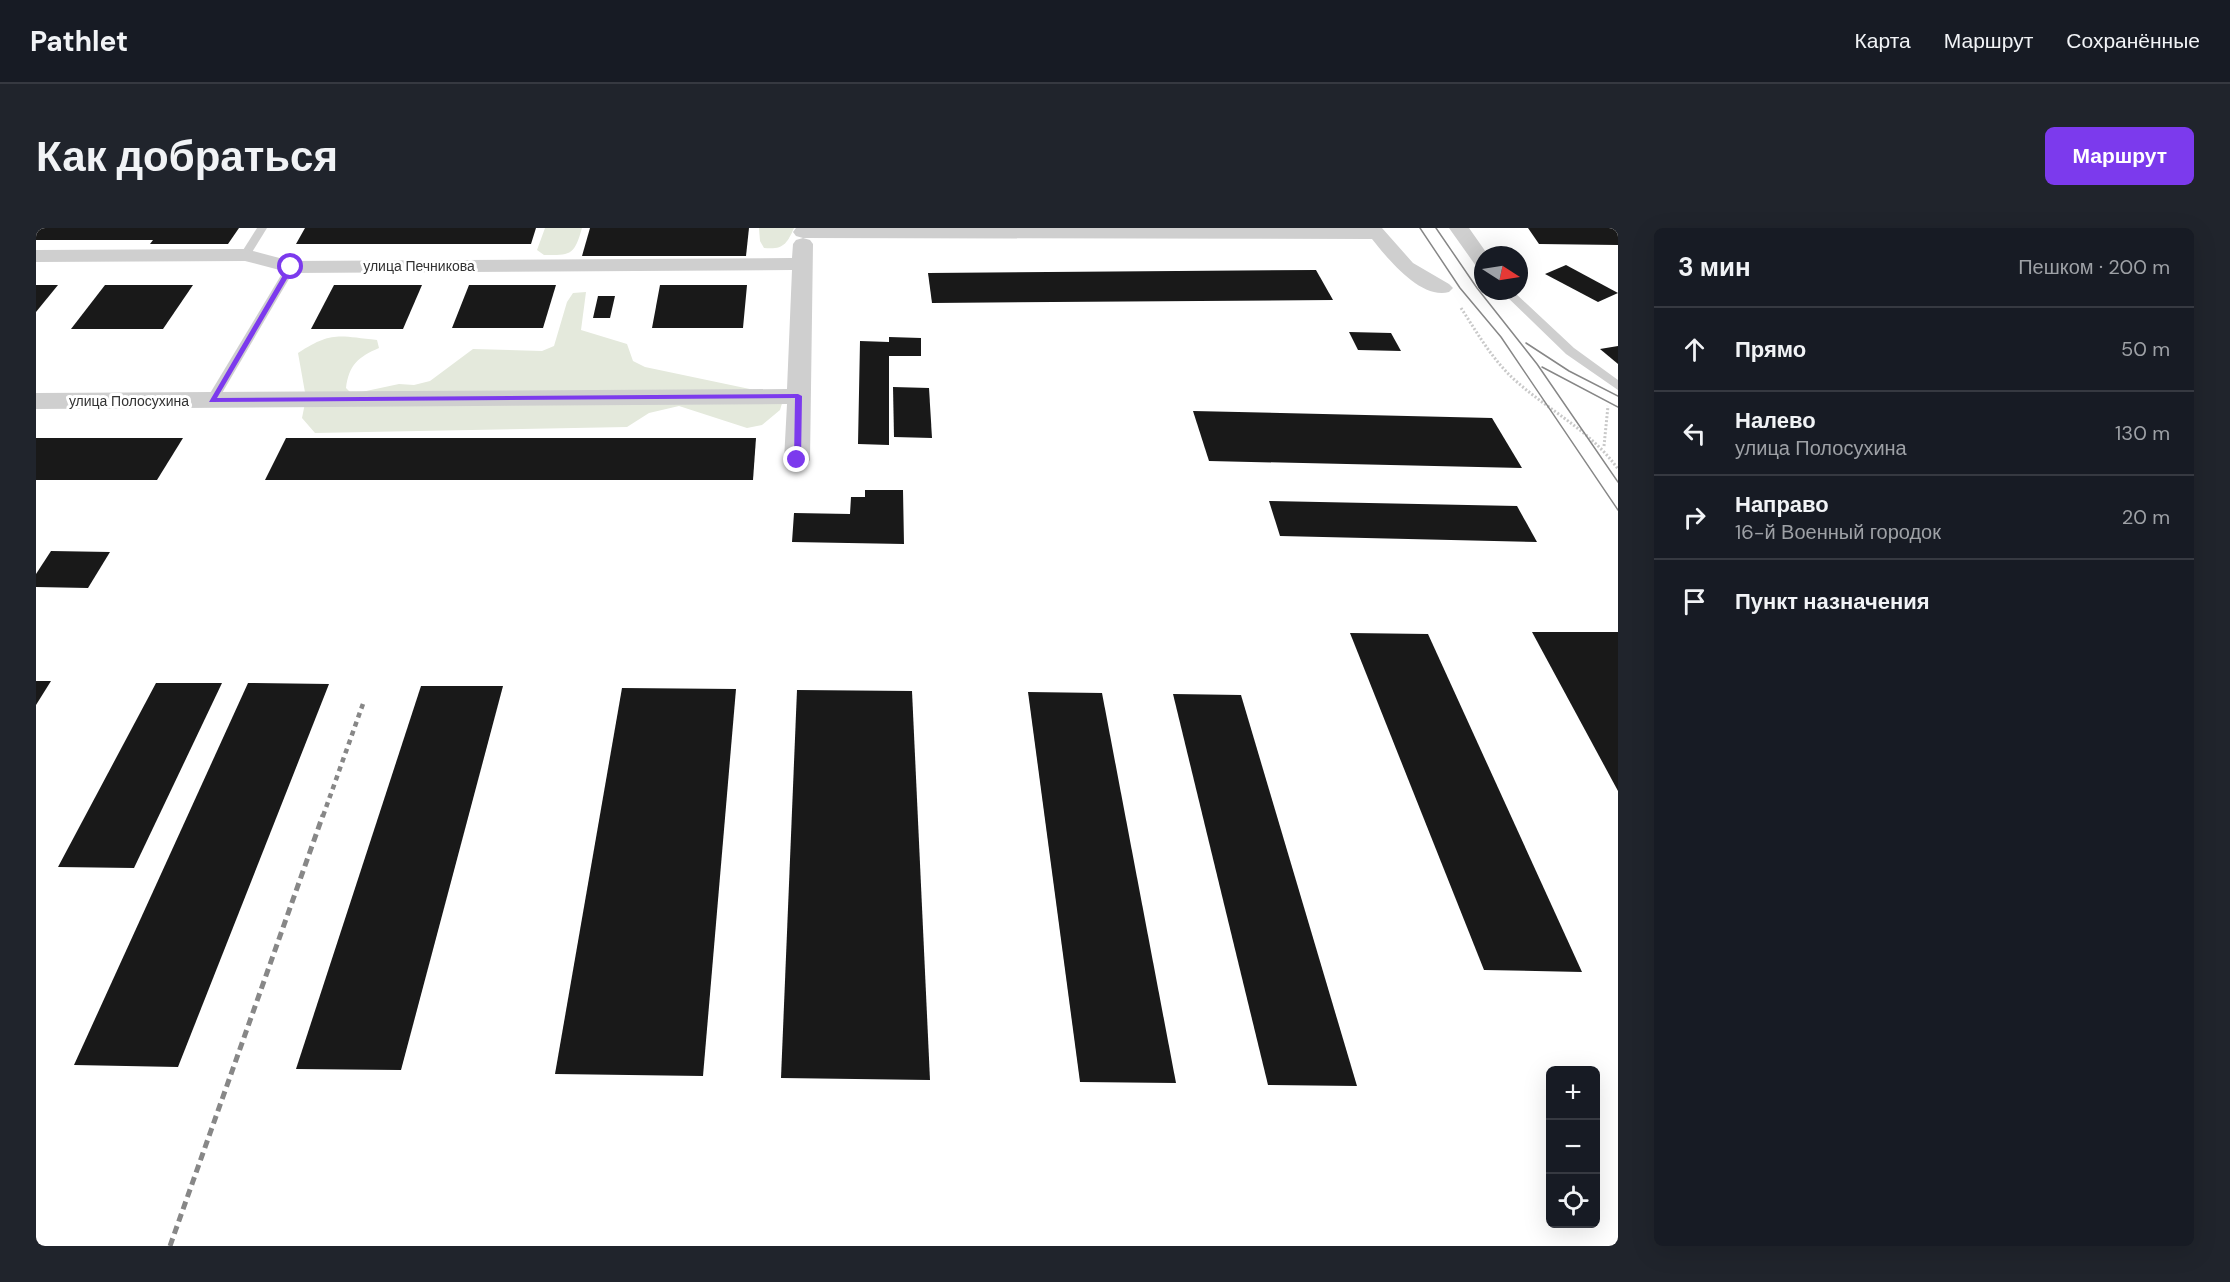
<!DOCTYPE html>
<html lang="ru">
<head>
<meta charset="utf-8">
<style>
  :root { --surface:#171b24; --page:#20242c; --text:#f1f3f6; --muted:#9ea1a6; --line:#363941; --accent:#7c3aed }
  body { margin:0; font-family:"DM Sans",sans-serif; background:var(--page); color:var(--text) }
  .controls { position:absolute; right:18px; bottom:18px; display:grid; overflow:hidden; border-radius:9px; box-shadow:0 6px 24px #0002 }
  .controls button { width:54px; height:54px; display:grid; place-items:center; padding:0; border:0; border-bottom:2px solid var(--line); background:var(--surface); color:var(--text); font:30px sans-serif }
  .compass { position:absolute; left:1438px; top:18px; width:54px; height:54px; border-radius:50%; background:var(--surface); box-shadow:0 6px 24px #0002; rotate:102deg }
  .stop { position:absolute; width:18px; height:18px; margin:-14px; border:4px solid #7c3aed; border-radius:50%; background:#fff }
  .stop.end { background:#7c3aed; border-color:#fff; box-shadow:0 2px 6px #0008 }
  .list { margin:0; padding:0; list-style:none }
  h2 { display:flex; justify-content:space-between; align-items:center; height:78px; margin:0; padding:0 24px; font-size:26px }
  h2 small { font-size:20px; font-weight:400; color:var(--muted) }
  .list li { display:grid; grid-template-columns:39px 1fr auto; gap:18px; align-items:center; box-sizing:border-box; height:84px; padding:0 24px; border-top:2px solid var(--line) }
  .list b { display:block; font-size:22px; white-space:nowrap }
  .list p { margin:0; font-size:20px; white-space:nowrap; color:var(--muted) }
  .list em { font-size:20px; font-style:normal; color:var(--muted) }
  .icon { flex:none; width:33px; height:33px; fill:none; stroke:currentColor; stroke-width:2; stroke-linecap:round; stroke-linejoin:round }
  .map { position:relative; flex:none; width:1582px; height:1018px; overflow:hidden; border-radius:9px }
  header { display:flex; align-items:center; gap:36px; box-sizing:border-box; height:84px; padding:0 30px; background:var(--surface); border-bottom:2px solid var(--line) }
  header strong { font-size:28px }
  nav { display:flex; gap:33px; margin-inline-start:auto; font-size:21px }
  .intro { display:flex; align-items:center; justify-content:space-between; box-sizing:border-box; height:144px; padding:0 36px }
  h1 { margin:0; font-size:42px }
  .button { padding:15px 27px; border-radius:9px; background:var(--accent); color:#fff; font-size:21px; font-weight:700 }
  main { display:flex; gap:36px; padding:0 36px }
  aside { flex:1; background:var(--surface); border-radius:9px; box-shadow:0 6px 24px #0002 }
  .map>svg:first-child { display:block }
  .green { fill:#e4e9dc }
  .building { fill:#191919 }
  .lines { fill:none; stroke-linecap:round; stroke-linejoin:round }
  .path { stroke:#c9c9c9; stroke-width:3; stroke-dasharray:2 2; stroke-linecap:butt }
  .lane { fill:#cfcfcf; fill-rule:evenodd }
  .street { fill:#cfcfcf; fill-rule:evenodd }
  .tram { stroke:#878787; stroke-width:1.5 }
  .rail-far1 { stroke:#878787; stroke-width:4.5; stroke-dasharray:5 4.5; stroke-linecap:butt }
  .rail { stroke:#878787; stroke-width:5; stroke-dasharray:8 5; stroke-linecap:butt }
  .route { fill:#7c3aed }
  .labels { text-anchor:middle; dominant-baseline:central; stroke-width:6; stroke-linejoin:round; paint-order:stroke }
  .far-street-label { font-size:14px; fill:#323232; stroke:#fff }
</style>
</head>
<body>
<header>
<strong>Pathlet</strong>
<nav><a>Карта</a><a>Маршрут</a><a>Сохранённые</a></nav>
</header>
<div class="intro"><h1>Как добраться</h1><a class="button">Маршрут</a></div>
<main>
<div class="map">
<svg width="1582" height="1018" viewBox="0 0 1582 1018">
  <rect width="100%" height="100%" fill="#fff"/>
  <g class="green">
    <path d="M509,0h37c-8,28 -11,27 -38,27l-7,-5z"/>
    <path d="M723,0h35c-7,16 -11,22 -30,20l-4,-7z"/>
    <path d="M550,64l-5,38 46,14 6,17 12,6 129,27 9,6 -3,10 -18,15 -15,3 -68,-22 -30,7 -22,14 -312,6 -13,-15 4,-20 -8,-45c34,-22 40,-17 79,-13l2,8c-21,9 -30,17 -33,40l6,6 47,-10 15,1 16,-4 43,-32 69,2 12,-5 13,-44 6,-9z"/>
  </g>
  <g class="building">
    <path d="M0,0h203l-11,16h-78l3,-4h-117z"/>
    <path d="M269,0h231l-5,16h-235z"/>
    <path d="M554,0h159l-3,28h-164z"/>
    <path d="M1492,0h90v17l-79,-1z"/>
    <path d="M1530,37l52,28 -20,9 -53,-28z"/>
    <path d="M1280,42l17,30 -401,3 -4,-30z"/>
    <path d="M0,57h22l-22,27z"/>
    <path d="M69,57h88l-30,44h-92z"/>
    <path d="M298,57h88l-19,44h-92z"/>
    <path d="M433,57h87l-13,43h-91z"/>
    <path d="M624,57h87l-4,43h-91z"/>
    <path d="M562,68h17l-5,22h-17z"/>
    <path d="M1313,104l42,1 10,18 -43,-1z"/>
    <path d="M853,109l32,1v18h-32v89l-31,-1 2,-103 29,1z"/>
    <path d="M1582,118v18l-18,-15z"/>
    <path d="M857,159l36,1 3,50 -38,-1z"/>
    <path d="M1157,183l299,7 30,50 -313,-7z"/>
    <path d="M0,210h147l-26,42h-121z"/>
    <path d="M250,210h470l-3,42h-488z"/>
    <path d="M829,262h38l1,54 -112,-2 2,-29 56,1 1,-17h14z"/>
    <path d="M1233,273l248,5 20,36 -257,-6z"/>
    <path d="M15,323l59,1 -22,36 -52,-1v-13z"/>
    <path d="M1496,404h86v159z"/>
    <path d="M1314,405l78,1 154,338 -98,-2z"/>
    <path d="M0,453h15l-15,24z"/>
    <path d="M120,455h66l-88,185 -76,-1z"/>
    <path d="M212,455l81,1 -151,383 -104,-2z"/>
    <path d="M385,458h82l-102,384 -105,-1z"/>
    <path d="M586,460l114,1 -33,387 -148,-2z"/>
    <path d="M761,462l115,1 18,389 -149,-2z"/>
    <path d="M992,464l74,1 74,390 -96,-1z"/>
    <path d="M1137,466l68,1 116,391 -89,-1z"/>
  </g>
  <g class="lines">
    <g class="path">
      <path d="M1425,80c17,26 32,53 56,74 34,30 74,49 101,87"/>
      <path d="M1568,218l4,-40"/>
    </g>
    <g class="lane">
      <path d="M221,0h10l-18,29h-8l-1,-2z"/>
      <path d="M255,36l5,3 -78,133 -6,4 -4,-1 -2,-3 80,-133z"/>
      <path d="M1465,63h12l61,57 44,32v10l-52,-36z"/>
    </g>
    <g class="street">
      <path d="M760,0h586l31,35 36,21 4,4 -4,4c-28,8 -61,-33 -77,-53l-569,-1 7,2 3,4 -3,216 -4,6 -9,2 -9,-2 -4,-6 3,-56 -751,5v-16l751,-4 5,-119 -501,3 -46,-12 -209,1v-12l209,-1 46,12 501,-3 1,-14 3,-4 7,-2 -7,-2 -3,-4z"/>
      <path d="M1413,0h20l19,27h-5v13l-7,-2z"/>
    </g>
    <g class="tram">
      <path d="M1384,0l40,60 41,49 117,173"/>
      <path d="M1400,0l41,60 60,76 81,118"/>
      <path d="M1490,115l43,28 49,25"/>
      <path d="M1506,139l76,40"/>
    </g>
    <path class="rail-far1" d="M287,588l41,-115"/>
    <path class="rail" d="M134,1018l153,-431"/>
  </g>
  <path class="route" d="M253,37l5,2 -77,131 581,-4 4,2 -1,64 -4,2 -3,-2 1,-62 -586,4z"/>
  <g class="labels">
    <g class="far-street-label">
      <text x="383" y="38">улица Печникова</text>
      <text x="93" y="173">улица Полосухина</text>
    </g>
  </g>
</svg>
<div class="controls">
<button>+</button>
<button>−</button>
<button><svg class="icon" aria-label="locate" viewBox="0 0 24 24"><circle cx="12" cy="12" r="6"/><path d="M12 2v4M12 18v4M2 12h4M18 12h4"/></svg></button>
</div>
<svg class="compass" viewBox="-18 -18 36 36"><path d="M0-13l5 13h-10z" fill="#e53935"/><path d="M0 13l5-13h-10z" fill="#9ea1a6"/></svg>
<div class="stop" style="left:255px;top:39px"></div>
<div class="stop end" style="left:761px;top:232px"></div>
</div>
<aside>
<h2>3 мин<small>Пешком · 200 m</small></h2>
<ul class="list">
<li><svg class="icon" aria-label="ahead" viewBox="0 0 24 24"><path d="M12 20V5M6 11l6-6 6 6"/></svg><div><b>Прямо</b></div><em>50 m</em></li>
<li><svg class="icon" aria-label="left" viewBox="0 0 24 24"><path d="M17 20v-9H6M10 6l-5 5 5 5"/></svg><div><b>Налево</b><p>улица Полосухина</p></div><em>130 m</em></li>
<li><svg class="icon" aria-label="right" viewBox="0 0 24 24"><path d="M7 20v-9h11M14 6l5 5-5 5"/></svg><div><b>Направо</b><p>16-й Военный городок</p></div><em>20 m</em></li>
<li><svg class="icon" aria-label="arrive" viewBox="0 0 24 24"><path d="M6 21V4h12l-3 4 3 4H6"/></svg><div><b>Пункт назначения</b></div></li>
</ul>
</aside>
</main>
</body>
</html>
